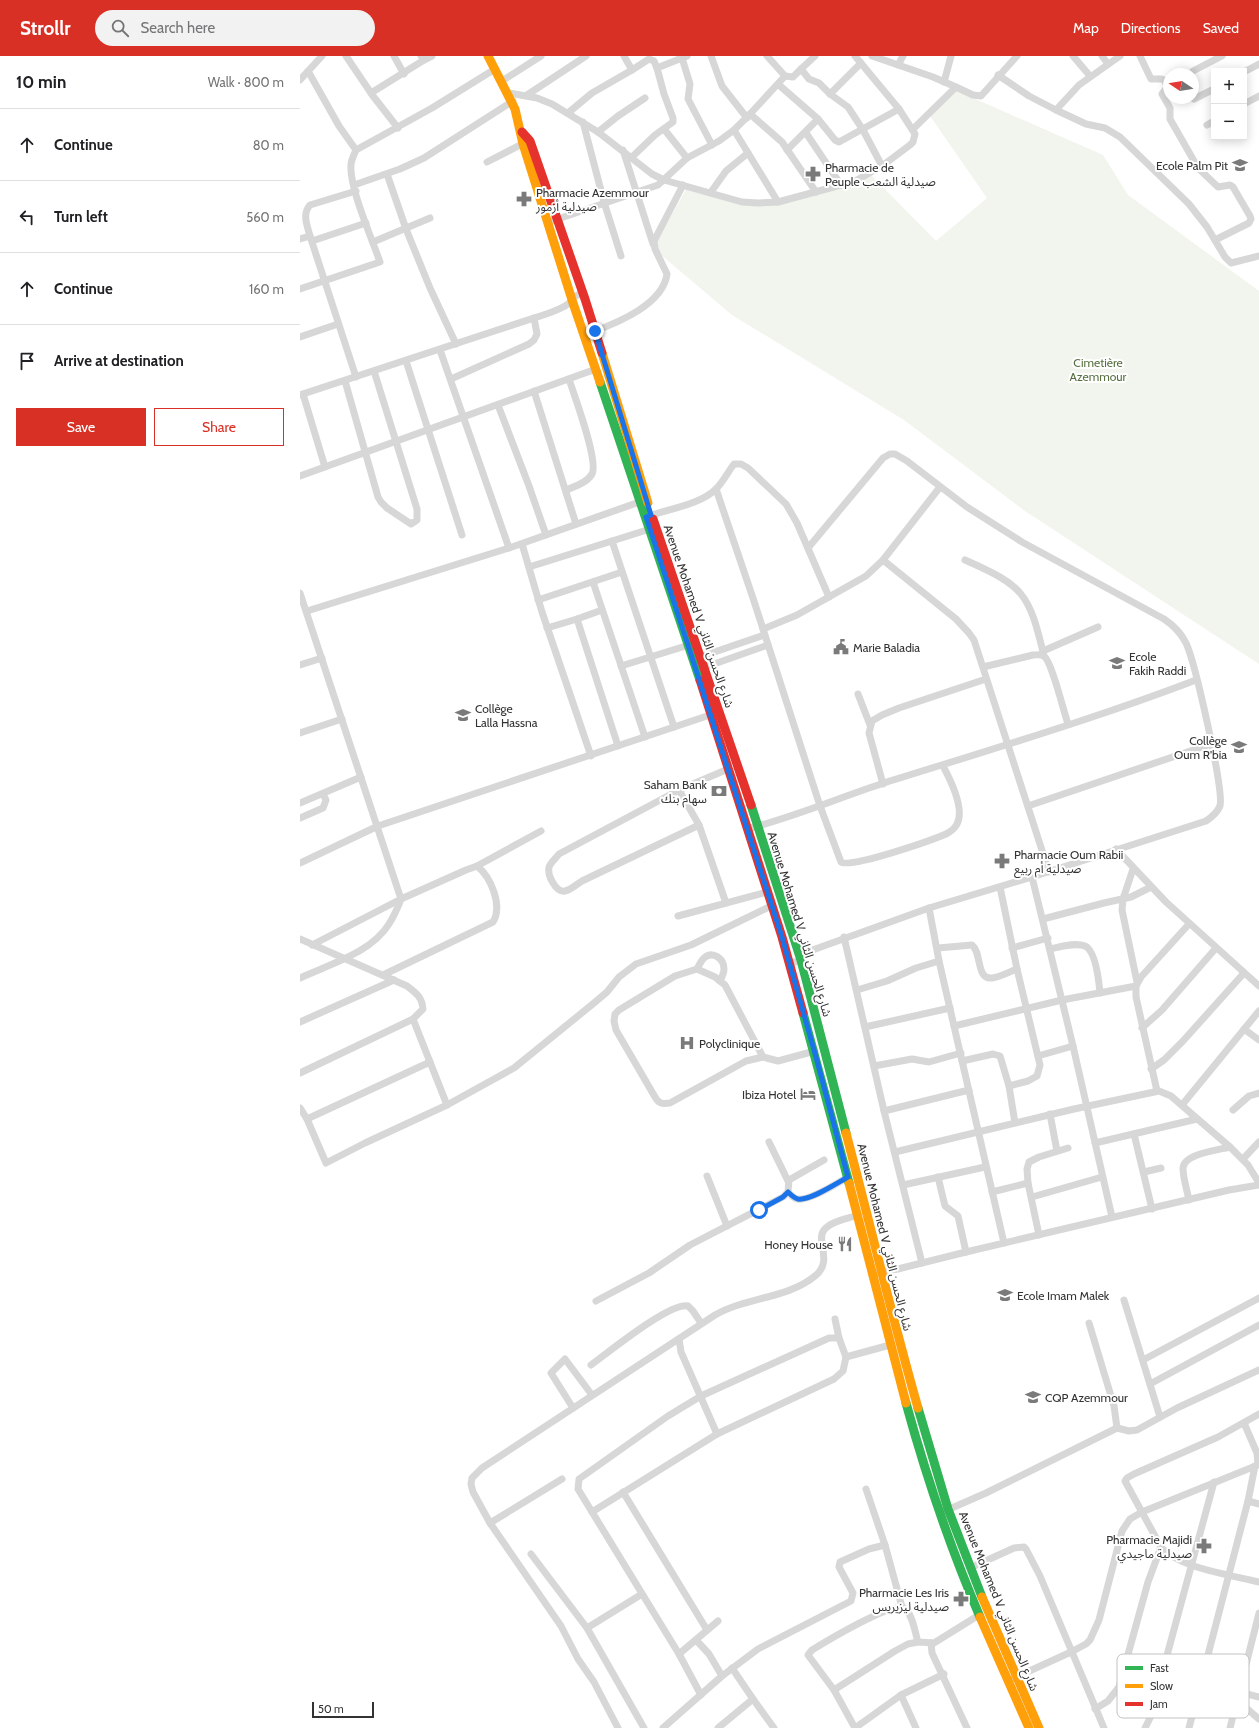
<!DOCTYPE html>
<html lang="en">
<head>
<meta charset="utf-8">
<style>
  :root { --surface:#fff; --page:#f2f2f2; --text:#202124; --muted:#757577; --line:#e0e0e0; --accent:#d93025 }
  body { margin:0; font-family:Cabin,"Noto Sans Arabic",sans-serif; background:var(--page); color:var(--text) }
  .controls { position:absolute; right:12px; top:12px; display:grid; overflow:hidden; border-radius:0px; box-shadow:0 2px 10px #0003 }
  .controls button { width:36px; height:36px; display:grid; place-items:center; padding:0; border:0; border-bottom:1px solid var(--line); background:var(--surface); color:var(--text); font:20px sans-serif }
  .compass { position:absolute; left:863px; top:12px; width:36px; height:36px; border-radius:50%; background:var(--surface); box-shadow:0 2px 10px #0003; rotate:282deg }
  .scale { position:absolute; left:12px; bottom:10px; width:62px; box-sizing:border-box; padding-left:4px; border:2px solid #333; border-top:0; font-size:11px; line-height:14px; white-space:nowrap; color:#333; -webkit-text-stroke:3px #fff; paint-order:stroke }
  .stop { position:absolute; width:12px; height:12px; margin:-9px; border:3px solid #1a73e8; border-radius:50%; background:#fff }
  .stop.end { background:#1a73e8; border-color:#fff; box-shadow:0 1px 4px #0008 }
  .list { margin:0; padding:0; list-style:none }
  h2 { display:flex; justify-content:space-between; align-items:center; height:52px; margin:0; padding:0 16px; font-size:17px }
  h2 small { font-size:13px; font-weight:400; color:var(--muted) }
  .list li { display:grid; grid-template-columns:26px 1fr auto; gap:12px; align-items:center; box-sizing:border-box; height:72px; padding:0 16px; border-top:1px solid var(--line) }
  .list b { display:block; font-size:15px; white-space:nowrap }
  .list em { font-size:13px; font-style:normal; color:var(--muted) }
  .actions { display:flex; gap:8px; padding:12px 16px }
  .actions a { flex:1; padding:9px 0; border:1px solid var(--accent); border-radius:0px; text-align:center; font-size:14px; color:var(--accent) }
  .actions .main { background:var(--accent); color:#fff }
  .icon { flex:none; width:22px; height:22px; fill:none; stroke:currentColor; stroke-width:2; stroke-linecap:round; stroke-linejoin:round }
  .map { position:relative; flex:none; width:959px; height:1672px; overflow:hidden }
  header { display:flex; align-items:center; gap:24px; box-sizing:border-box; height:56px; padding:0 20px; background:var(--accent); color:#fff }
  header strong { font-size:19px }
  nav { display:flex; gap:22px; margin-inline-start:auto; font-size:14px }
  .search { width:280px; height:36px; background:var(--page); display:flex; align-items:center; gap:10px; box-sizing:border-box; padding:0 14px; border-radius:22px; color:var(--muted); font-size:15px }
  main { display:flex }
  aside { flex:1; background:var(--surface) }
  .map>svg:first-child { display:block }
  .green { fill:#f1f5ed }
  .lines { fill:none; stroke-linecap:round; stroke-linejoin:round }
  .street { stroke:#d7d7d7; stroke-width:7 }
  .fast { stroke:#30b455; stroke-width:9 }
  .slow { stroke:#ff9f0a; stroke-width:9 }
  .jam { stroke:#e5322d; stroke-width:9 }
  .route { stroke:#1a73e8; stroke-width:5 }
  .labels { text-anchor:middle; dominant-baseline:central; stroke-width:4; stroke-linejoin:round; paint-order:stroke }
  .poi-label { font-size:12px; fill:#333; stroke:#fff; text-anchor:start }
  .park-label { font-size:12px; fill:#56703f; stroke:#fff }
  .street-label { font-size:12px; fill:#333; stroke:#fff }
  .key { fill:#fff; stroke:#c2c2c2; stroke-width:1 }
  .key-label { font-size:11px; fill:#333 }
</style>
</head>
<body>
<header>
<strong>Strollr</strong>
<div class="search"><svg class="icon" aria-label="search" viewBox="0 0 24 24"><circle cx="10" cy="10" r="6"/><path d="M15 15l6 6"/></svg>Search here</div>
<nav><a>Map</a><a>Directions</a><a>Saved</a></nav>
</header>
<main>
<aside>
<h2>10 min<small>Walk · 800 m</small></h2>
<ul class="list">
<li><svg class="icon" aria-label="ahead" viewBox="0 0 24 24"><path d="M12 20V5M6 11l6-6 6 6"/></svg><div><b>Continue</b></div><em>80 m</em></li>
<li><svg class="icon" aria-label="left" viewBox="0 0 24 24"><path d="M17 20v-9H6M10 6l-5 5 5 5"/></svg><div><b>Turn left</b></div><em>560 m</em></li>
<li><svg class="icon" aria-label="ahead" viewBox="0 0 24 24"><path d="M12 20V5M6 11l6-6 6 6"/></svg><div><b>Continue</b></div><em>160 m</em></li>
<li><svg class="icon" aria-label="arrive" viewBox="0 0 24 24"><path d="M6 21V4h12l-3 4 3 4H6"/></svg><div><b>Arrive at destination</b></div></li>
</ul>
<div class="actions"><a class="main">Save</a><a>Share</a></div>
</aside>
<div class="map">
<svg width="959" height="1672" viewBox="0 0 959 1672">
  <rect width="100%" height="100%" fill="#fff"/>
  <path class="green" d="M657,35l146,64 25,40 131,96v373l-234,-153 -121,-91 -172,-105 -72,-61 -4,-11 32,-57 58,18 79,-13 46,-16 65,66 51,-43 -59,-85z"/>
  <g class="lines">
    <g class="street">
      <path d="M46,0l27,40 25,32"/>
      <path d="M94,0l10,18"/>
      <path d="M121,0l3,4 8,-4"/>
      <path d="M411,0l11,30 25,32"/>
      <path d="M572,0l61,21 23,10"/>
      <path d="M773,0l17,20"/>
      <path d="M802,0l6,8"/>
      <path d="M840,0l11,23h11l3,2 2,6 -5,7 8,14v11l28,49 20,19 12,-2 3,2 17,29 1,3 -2,4 -34,17"/>
      <path d="M382,2l8,26 -2,15 24,46"/>
      <path d="M598,9l5,-9"/>
      <path d="M501,13l14,-13"/>
      <path d="M332,14l17,-11 5,2 3,7 30,-12"/>
      <path d="M8,15l31,55 17,24"/>
      <path d="M893,15l29,-15"/>
      <path d="M944,16l15,-8"/>
      <path d="M698,19l31,21 27,14 30,14 19,4 15,9 69,67 18,23 18,30 6,6 28,-7"/>
      <path d="M485,20l8,1 8,-8 8,10 10,4 11,11 18,13 15,23 19,36"/>
      <path d="M0,24l22,-24"/>
      <path d="M202,25l39,-25"/>
      <path d="M644,26l7,-26"/>
      <path d="M479,29l39,34 -31,31"/>
      <path d="M71,37l53,-33"/>
      <path d="M209,37l28,5 15,6 46,28 54,42 12,6 78,22 16,1 20,-1 63,-17 16,-5 25,-14 28,-21 3,-3 2,-8 -16,-25 -44,-53"/>
      <path d="M530,38l31,-31"/>
      <path d="M227,39l59,-39"/>
      <path d="M894,43l20,-10"/>
      <path d="M944,48l15,-8"/>
      <path d="M756,54l23,-25 41,-29"/>
      <path d="M268,57l24,-20 40,-23 -8,-14"/>
      <path d="M450,58l32,28 34,50"/>
      <path d="M518,63l17,21 4,2 60,-33"/>
      <path d="M283,66l21,80 17,54"/>
      <path d="M907,69l7,-4"/>
      <path d="M364,73l23,29"/>
      <path d="M613,73l43,-42 17,8 8,1 36,-40"/>
      <path d="M434,74l44,72"/>
      <path d="M298,76l20,-16 27,-18"/>
      <path d="M506,77l35,52"/>
      <path d="M323,94l30,94"/>
      <path d="M332,101l23,-22 18,-13v-4l-9,-24 -7,-26"/>
      <path d="M187,106l39,-20"/>
      <path d="M87,118l19,55 24,59 26,56"/>
      <path d="M54,129l46,-16 24,-11 89,-57"/>
      <path d="M56,135l-46,14c-8,9 -3,20 0,31l46,141"/>
      <path d="M411,136l15,-21 22,-18"/>
      <path d="M249,166l109,-37 29,-27 32,-17 15,-11 16,-16 35,-38 -18,-20"/>
      <path d="M0,183l10,-3"/>
      <path d="M12,185l54,-18"/>
      <path d="M73,186l57,-24"/>
      <path d="M0,233l80,-27c-8,-23 -31,-75 -29,-97 0,-5 3,-10 5,-15l76,-42 63,-39"/>
      <path d="M295,275c24,-9 68,-27 72,-57l-12,-25 -1,-8 29,-56"/>
      <path d="M0,281l38,-13"/>
      <path d="M140,294l69,198"/>
      <path d="M106,305l56,174"/>
      <path d="M151,323l78,-35 5,-4 3,-6 -3,-16"/>
      <path d="M45,325l33,116 3,5 6,6 24,16 6,-4v-11l-43,-138"/>
      <path d="M234,335l42,133"/>
      <path d="M3,338l22,73"/>
      <path d="M0,339l234,-77c10,-3 22,-7 31,-12 8,-4 7,-12 18,-12"/>
      <path d="M198,349l31,81 17,49"/>
      <path d="M0,420l296,-107"/>
      <path d="M416,433l37,109 67,208 21,56c9,7 91,-22 105,-28 4,-2 9,-6 11,-10 8,-15 -7,-45 -14,-58"/>
      <path d="M266,434c8,-3 21,-7 26,-16 7,-13 -18,-79 -23,-95"/>
      <path d="M346,461c21,-8 54,-12 70,-28 7,-7 12,-17 18,-25h7l7,4 38,36 11,19 32,74"/>
      <path d="M312,485l38,-12"/>
      <path d="M222,488l20,68 49,144"/>
      <path d="M583,504l73,59 13,14 5,7 75,232"/>
      <path d="M665,504c59,26 64,33 79,96"/>
      <path d="M229,511l83,-26 62,186"/>
      <path d="M293,526l52,155"/>
      <path d="M0,537l101,306c-3,8 -7,17 -12,25 -18,29 -59,40 -89,54"/>
      <path d="M238,544l84,-28"/>
      <path d="M7,555l202,-63 136,-48"/>
      <path d="M277,563l25,-9"/>
      <path d="M247,572l30,-9 41,127"/>
      <path d="M463,573l34,-14 69,-39 17,-16 57,-73"/>
      <path d="M743,595l55,-24"/>
      <path d="M397,602l67,-23"/>
      <path d="M0,609l22,-7"/>
      <path d="M321,610l68,-21"/>
      <path d="M683,611l50,-12c4,0 8,-1 11,1 8,6 20,57 24,68"/>
      <path d="M400,613l68,-24"/>
      <path d="M558,638l12,31"/>
      <path d="M0,677l42,-14"/>
      <path d="M583,728l-14,-51 3,-12 10,-6 17,-7 87,-29"/>
      <path d="M379,734l20,35 -117,56c-5,3 -11,9 -17,10 -9,2 -18,-16 -16,-24 2,-5 7,-9 10,-13l120,-64 49,-21"/>
      <path d="M0,747l61,-26"/>
      <path d="M728,750l183,-62"/>
      <path d="M0,762l23,-10 3,-8 -3,-6"/>
      <path d="M399,769l27,78"/>
      <path d="M447,773c47,-12 91,-31 137,-46 105,-33 210,-64 312,-103"/>
      <path d="M816,793l50,53 93,84"/>
      <path d="M0,807l78,-37 332,-111"/>
      <path d="M177,810l64,-35"/>
      <path d="M833,813l-10,30 -1,11 15,72"/>
      <path d="M732,821l41,169 39,171"/>
      <path d="M700,831l17,82 23,96 -3,11 -9,5 -19,5"/>
      <path d="M629,852l10,53 65,282"/>
      <path d="M378,860l89,-24"/>
      <path d="M743,863l61,-16 27,-6 20,-10"/>
      <path d="M544,881l40,174 38,152"/>
      <path d="M0,883l107,47c9,7 15,11 16,23l-10,10"/>
      <path d="M12,889l89,-46 65,-29 11,-4c14,11 26,40 16,56l-110,53"/>
      <path d="M638,892l34,-3c10,8 4,35 20,33 8,-1 17,-6 25,-9"/>
      <path d="M712,892l36,-10"/>
      <path d="M750,893c10,-2 25,-7 35,-3 11,5 14,36 15,47"/>
      <path d="M489,908l12,-4 6,-8 122,-44 103,-31 174,-56c6,-4 11,-8 14,-15 4,-16 -25,-144 -34,-163 -5,-10 -13,-18 -22,-24l-142,-77 -55,-35 -60,-46 -12,-7h-5l-7,4 -75,90"/>
      <path d="M397,913c2,-4 4,-8 7,-11 9,-8 20,1 20,11 0,4 -2,8 -4,12"/>
      <path d="M557,934l30,-9 29,-13 23,-7"/>
      <path d="M0,966l94,-42"/>
      <path d="M654,970l108,-26 74,-14"/>
      <path d="M565,971l85,-19"/>
      <path d="M842,972l20,-18 54,-62"/>
      <path d="M944,973l15,11"/>
      <path d="M738,1000l35,-10"/>
      <path d="M463,1001l-17,4 -76,42c-8,1 -11,1 -15,-6l-39,-67 -2,-9 1,-7 4,-4 56,-34 22,-7 18,8 10,8 38,72 15,4 37,-10"/>
      <path d="M662,1005l31,-7 7,2 9,30 6,37"/>
      <path d="M574,1010l38,-7 17,3 32,-9"/>
      <path d="M851,1013l13,-9 19,-19 61,-68"/>
      <path d="M0,1017l113,-54 34,86"/>
      <path d="M857,1035l-21,-94v-11l5,-9 48,-53"/>
      <path d="M882,1049l77,-94"/>
      <path d="M0,1052l7,11 19,44 39,-20 82,-38 67,-37 80,-65 13,-11 12,-15 17,-13 55,-19 80,-39"/>
      <path d="M933,1054l16,-14 10,-3"/>
      <path d="M584,1055l85,-21"/>
      <path d="M750,1058l7,37"/>
      <path d="M7,1063l123,-57"/>
      <path d="M834,1078l18,75"/>
      <path d="M469,1086l19,39"/>
      <path d="M795,1087l102,-24"/>
      <path d="M595,1096l179,-43 85,-18 12,5 59,51 18,18 11,18"/>
      <path d="M943,1103l16,-17"/>
      <path d="M844,1116l17,-4"/>
      <path d="M407,1120l20,50"/>
      <path d="M638,1121l7,29 13,10 8,36"/>
      <path d="M728,1127l11,52"/>
      <path d="M603,1129l82,-18"/>
      <path d="M488,1136c3,3 6,7 10,7 12,2 39,-16 50,-22"/>
      <path d="M692,1136l36,-9 -1,-14 2,-7 10,-5 29,-9"/>
      <path d="M732,1141l70,-20"/>
      <path d="M889,1144c-2,-10 -6,-22 -6,-32 1,-14 35,-18 47,-21"/>
      <path d="M572,1218l26,-5 68,-17 263,-62 30,-5"/>
      <path d="M824,1244l36,117"/>
      <path d="M296,1245l53,-28 41,-28 93,-48 5,-5 1,-12 35,-20"/>
      <path d="M535,1263l4,19"/>
      <path d="M789,1267l25,83 3,22"/>
      <path d="M379,1283l2,13 36,82"/>
      <path d="M843,1304l116,-62"/>
      <path d="M291,1309c18,-13 79,-63 97,-59l5,5 8,12"/>
      <path d="M850,1328l109,-59"/>
      <path d="M273,1352l-22,-35 14,-14 27,36"/>
      <path d="M959,1358l-41,23 -84,37 -7,4 -2,3 36,66c18,21 70,28 98,35"/>
      <path d="M566,1433l19,56"/>
      <path d="M323,1436l84,138"/>
      <path d="M948,1445l11,3"/>
      <path d="M645,1455l41,-18 131,-65 12,3 8,-1 40,-22 82,-38"/>
      <path d="M292,1456l125,-78 117,-55 9,-8 3,-14"/>
      <path d="M190,1467l72,-44"/>
      <path d="M231,1498l56,74 57,100"/>
      <path d="M670,1512l44,-20 10,-1 2,2 14,27 64,152"/>
      <path d="M418,1565l-39,33 -101,-165 1,-10 89,-63 33,-20 128,-58h10l7,19 44,-12"/>
      <path d="M287,1572l55,-34"/>
      <path d="M396,1584l13,14 13,22"/>
      <path d="M618,1586c-3,-9 -5,-28 -14,-34 -11,-7 -79,34 -92,42l-4,5 26,35 61,-39 13,-7 10,-2 16,1 45,-28"/>
      <path d="M631,1587l1,10 35,75"/>
      <path d="M379,1598l22,41"/>
      <path d="M862,1615l97,26"/>
      <path d="M714,1622l57,-26 15,-8 4,-4 9,-20 23,-89 8,-12 12,-7 116,-47 -1,-12 -13,-30"/>
      <path d="M534,1634l21,38"/>
      <path d="M601,1639l15,33"/>
      <path d="M453,1643l21,29"/>
      <path d="M937,1644l22,19"/>
      <path d="M795,1653l13,-8 11,-14 29,-105 13,-35"/>
      <path d="M318,1672l-24,-46 -16,-23 -17,-33 -71,-103 -17,-31 -2,-8 1,-6 10,-10 233,-153c31,-18 72,-16 100,-39 19,-15 0,-35 9,-46 7,-9 23,-11 34,-15"/>
      <path d="M363,1672l59,-52 36,-27 93,-48 2,-8 -14,-26 1,-5 29,-13 16,-4 17,62"/>
      <path d="M418,1672l35,-29 -21,-31"/>
      <path d="M555,1672l46,-33 43,-21"/>
      <path d="M845,1672l5,-10 64,-236"/>
      <path d="M889,1672l59,-227 7,-35"/>
      <path d="M930,1672l29,-115"/>
    </g>
    <g class="fast">
      <path d="M300,326l100,298"/>
      <path d="M451,749l50,155 45,173"/>
      <path d="M503,957l46,170"/>
      <path d="M606,1347c20,73 44,144 74,214"/>
      <path d="M618,1352l30,101 34,88"/>
    </g>
    <g class="slow">
      <path d="M188,0l27,53 8,35 50,159 27,79"/>
      <path d="M302,297l46,150"/>
      <path d="M546,1077c24,91 46,184 72,275"/>
      <path d="M549,1127l57,220"/>
      <path d="M682,1541l57,131"/>
      <path d="M680,1561l49,111"/>
    </g>
    <g class="jam">
      <path d="M222,76l8,9 55,158 17,54"/>
      <path d="M353,463l98,286"/>
      <path d="M400,624l82,257 21,76"/>
    </g>
  </g>
  <g class="lines">
    <path class="route" d="M295,275l56,184 -5,2 4,12 38,116 94,292 34,120 32,120c-11,6 -38,24 -50,22 -4,-1 -7,-4 -10,-7l-5,5 -24,13"/>
  </g>
  <defs>
    <symbol id="school-bare" viewBox="-9 -9 18 18"><path d="M0-5L7-2L0 1L-7-2ZM-4 1L0 2.5L4 1V4Q0 6-4 4Z" fill="#7a7a7a" stroke="#fff" stroke-width="2.5" paint-order="stroke"/></symbol>
    <symbol id="pharmacy-bare" viewBox="-9 -9 18 18"><path d="M-2-6h4v4h4v4h-4v4h-4v-4h-4v-4h4Z" fill="#7a7a7a" stroke="#fff" stroke-width="2.5" paint-order="stroke"/></symbol>
    <symbol id="civic-bare" viewBox="-9 -9 18 18"><path d="M-.6-6.5H3V-4.5H.6V-3L4-1V1h2V6H-6V1h2V-1L-.6-3ZM-1.2 2.5V6h2.4V2.5Z" fill="#7a7a7a" stroke="#fff" stroke-width="2.5" paint-order="stroke"/></symbol>
    <symbol id="bank-bare" viewBox="-9 -9 18 18"><path d="M-6-4H6V4H-6ZM0-2.3a2.3 2.3 0 1 0 0 4.6a2.3 2.3 0 1 0 0-4.6Z" fill="#7a7a7a" stroke="#fff" stroke-width="2.5" paint-order="stroke"/></symbol>
    <symbol id="hospital-bare" viewBox="-9 -9 18 18"><path d="M-5-5h3v3.5h4V-5h3V5h-3V1.5h-4V5h-3Z" fill="#7a7a7a" stroke="#fff" stroke-width="2.5" paint-order="stroke"/></symbol>
    <symbol id="hotel-bare" viewBox="-9 -9 18 18"><path d="M-6-4.5h1.5V1H6V5H4.5V3h-9V5H-6ZM-4 0a1.8 1.8 0 1 1 3.6 0ZM.5 0V-2.5h3Q6-2.5 6 0Z" fill="#7a7a7a" stroke="#fff" stroke-width="2.5" paint-order="stroke"/></symbol>
    <symbol id="restaurant-bare" viewBox="-9 -9 18 18"><path d="M-5-6h1v4h1v-4h1v4h1v-4h1v5L-1.5 .5V6h-2V.5L-5-1ZM5-6V6H3V1.5H1.5Q1.5-4 5-6Z" fill="#7a7a7a" stroke="#fff" stroke-width="2.5" paint-order="stroke"/></symbol>
  </defs>
  <g fill-rule="evenodd">
    <use href="#school-bare" x="929" y="98" width="22" height="22"/>
    <use href="#pharmacy-bare" x="502" y="107" width="22" height="22"/>
    <use href="#pharmacy-bare" x="213" y="132" width="22" height="22"/>
    <use href="#civic-bare" x="530" y="580" width="22" height="22"/>
    <use href="#school-bare" x="806" y="596" width="22" height="22"/>
    <use href="#school-bare" x="152" y="648" width="22" height="22"/>
    <use href="#school-bare" x="928" y="680" width="22" height="22"/>
    <use href="#bank-bare" x="408" y="724" width="22" height="22"/>
    <use href="#pharmacy-bare" x="691" y="794" width="22" height="22"/>
    <use href="#hospital-bare" x="376" y="976" width="22" height="22"/>
    <use href="#hotel-bare" x="497" y="1027" width="22" height="22"/>
    <use href="#restaurant-bare" x="534" y="1177" width="22" height="22"/>
    <use href="#school-bare" x="694" y="1228" width="22" height="22"/>
    <use href="#school-bare" x="722" y="1330" width="22" height="22"/>
    <use href="#pharmacy-bare" x="893" y="1479" width="22" height="22"/>
    <use href="#pharmacy-bare" x="650" y="1532" width="22" height="22"/>
  </g>
  <g class="labels">
    <g class="poi-label">
      <text x="928" y="109" text-anchor="end">Ecole Palm Pit</text>
      <text x="525" y="111">Pharmacie de<tspan x="525" dy="14">Peuple صيدلية الشعب</tspan></text>
      <text x="236" y="136">Pharmacie Azemmour<tspan x="236" dy="14">صيدلية أزمور</tspan></text>
      <text x="553" y="591">Marie Baladia</text>
      <text x="829" y="600">Ecole<tspan x="829" dy="14">Fakih Raddi</tspan></text>
      <text x="175" y="652">Collège<tspan x="175" dy="14">Lalla Hassna</tspan></text>
      <text x="927" y="684" text-anchor="end">Collège<tspan x="927" dy="14">Oum R'bia</tspan></text>
      <text x="407" y="728" text-anchor="end">Saham Bank<tspan x="407" dy="14">سهام بنك</tspan></text>
      <text x="714" y="798">Pharmacie Oum Rabii<tspan x="714" dy="14">صيدلية أم ربيع</tspan></text>
      <text x="399" y="987">Polyclinique</text>
      <text x="496" y="1038" text-anchor="end">Ibiza Hotel</text>
      <text x="533" y="1188" text-anchor="end">Honey House</text>
      <text x="717" y="1239">Ecole Imam Malek</text>
      <text x="745" y="1341">CQP Azemmour</text>
      <text x="892" y="1483" text-anchor="end">Pharmacie Majidi<tspan x="892" dy="14">صيدلية ماجيدي</tspan></text>
      <text x="649" y="1536" text-anchor="end">Pharmacie Les Iris<tspan x="649" dy="14">صيدلية ليزيريس</tspan></text>
    </g>
    <g class="park-label">
      <text x="798" y="306">Cimetière<tspan x="798" dy="14">Azemmour</tspan></text>
    </g>
    <g class="street-label">
      <text transform="translate(399 560) rotate(71)">Avenue Mohamed V شارع الحسن الثاني</text>
      <text transform="translate(500 868) rotate(73)">Avenue Mohamed V شارع الحسن الثاني</text>
      <text transform="translate(585 1181) rotate(76)">Avenue Mohamed V شارع الحسن الثاني</text>
      <text transform="translate(699 1545) rotate(68)">Avenue Mohamed V شارع الحسن الثاني</text>
    </g>
  </g>
  <rect x="817" y="1598" width="132" height="64" rx="6" class="key"/>
  <rect x="825" y="1610" width="18" height="4" fill="#30b455"/>
  <rect x="825" y="1628" width="18" height="4" fill="#ff9f0a"/>
  <rect x="825" y="1646" width="18" height="4" fill="#e5322d"/>
  <g class="key-label">
    <text x="850" y="1616">Fast</text>
    <text x="850" y="1634">Slow</text>
    <text x="850" y="1652">Jam</text>
  </g>
</svg>
<div class="controls">
<button>+</button>
<button>−</button>
</div>
<svg class="compass" viewBox="-18 -18 36 36"><path d="M0-13l5 13h-10z" fill="#e53935"/><path d="M0 13l5-13h-10z" fill="#757577"/></svg>
<div class="scale">50 m</div>
<div class="stop" style="left:459px;top:1154px"></div>
<div class="stop end" style="left:295px;top:275px"></div>
</div>
</main>
</body>
</html>
